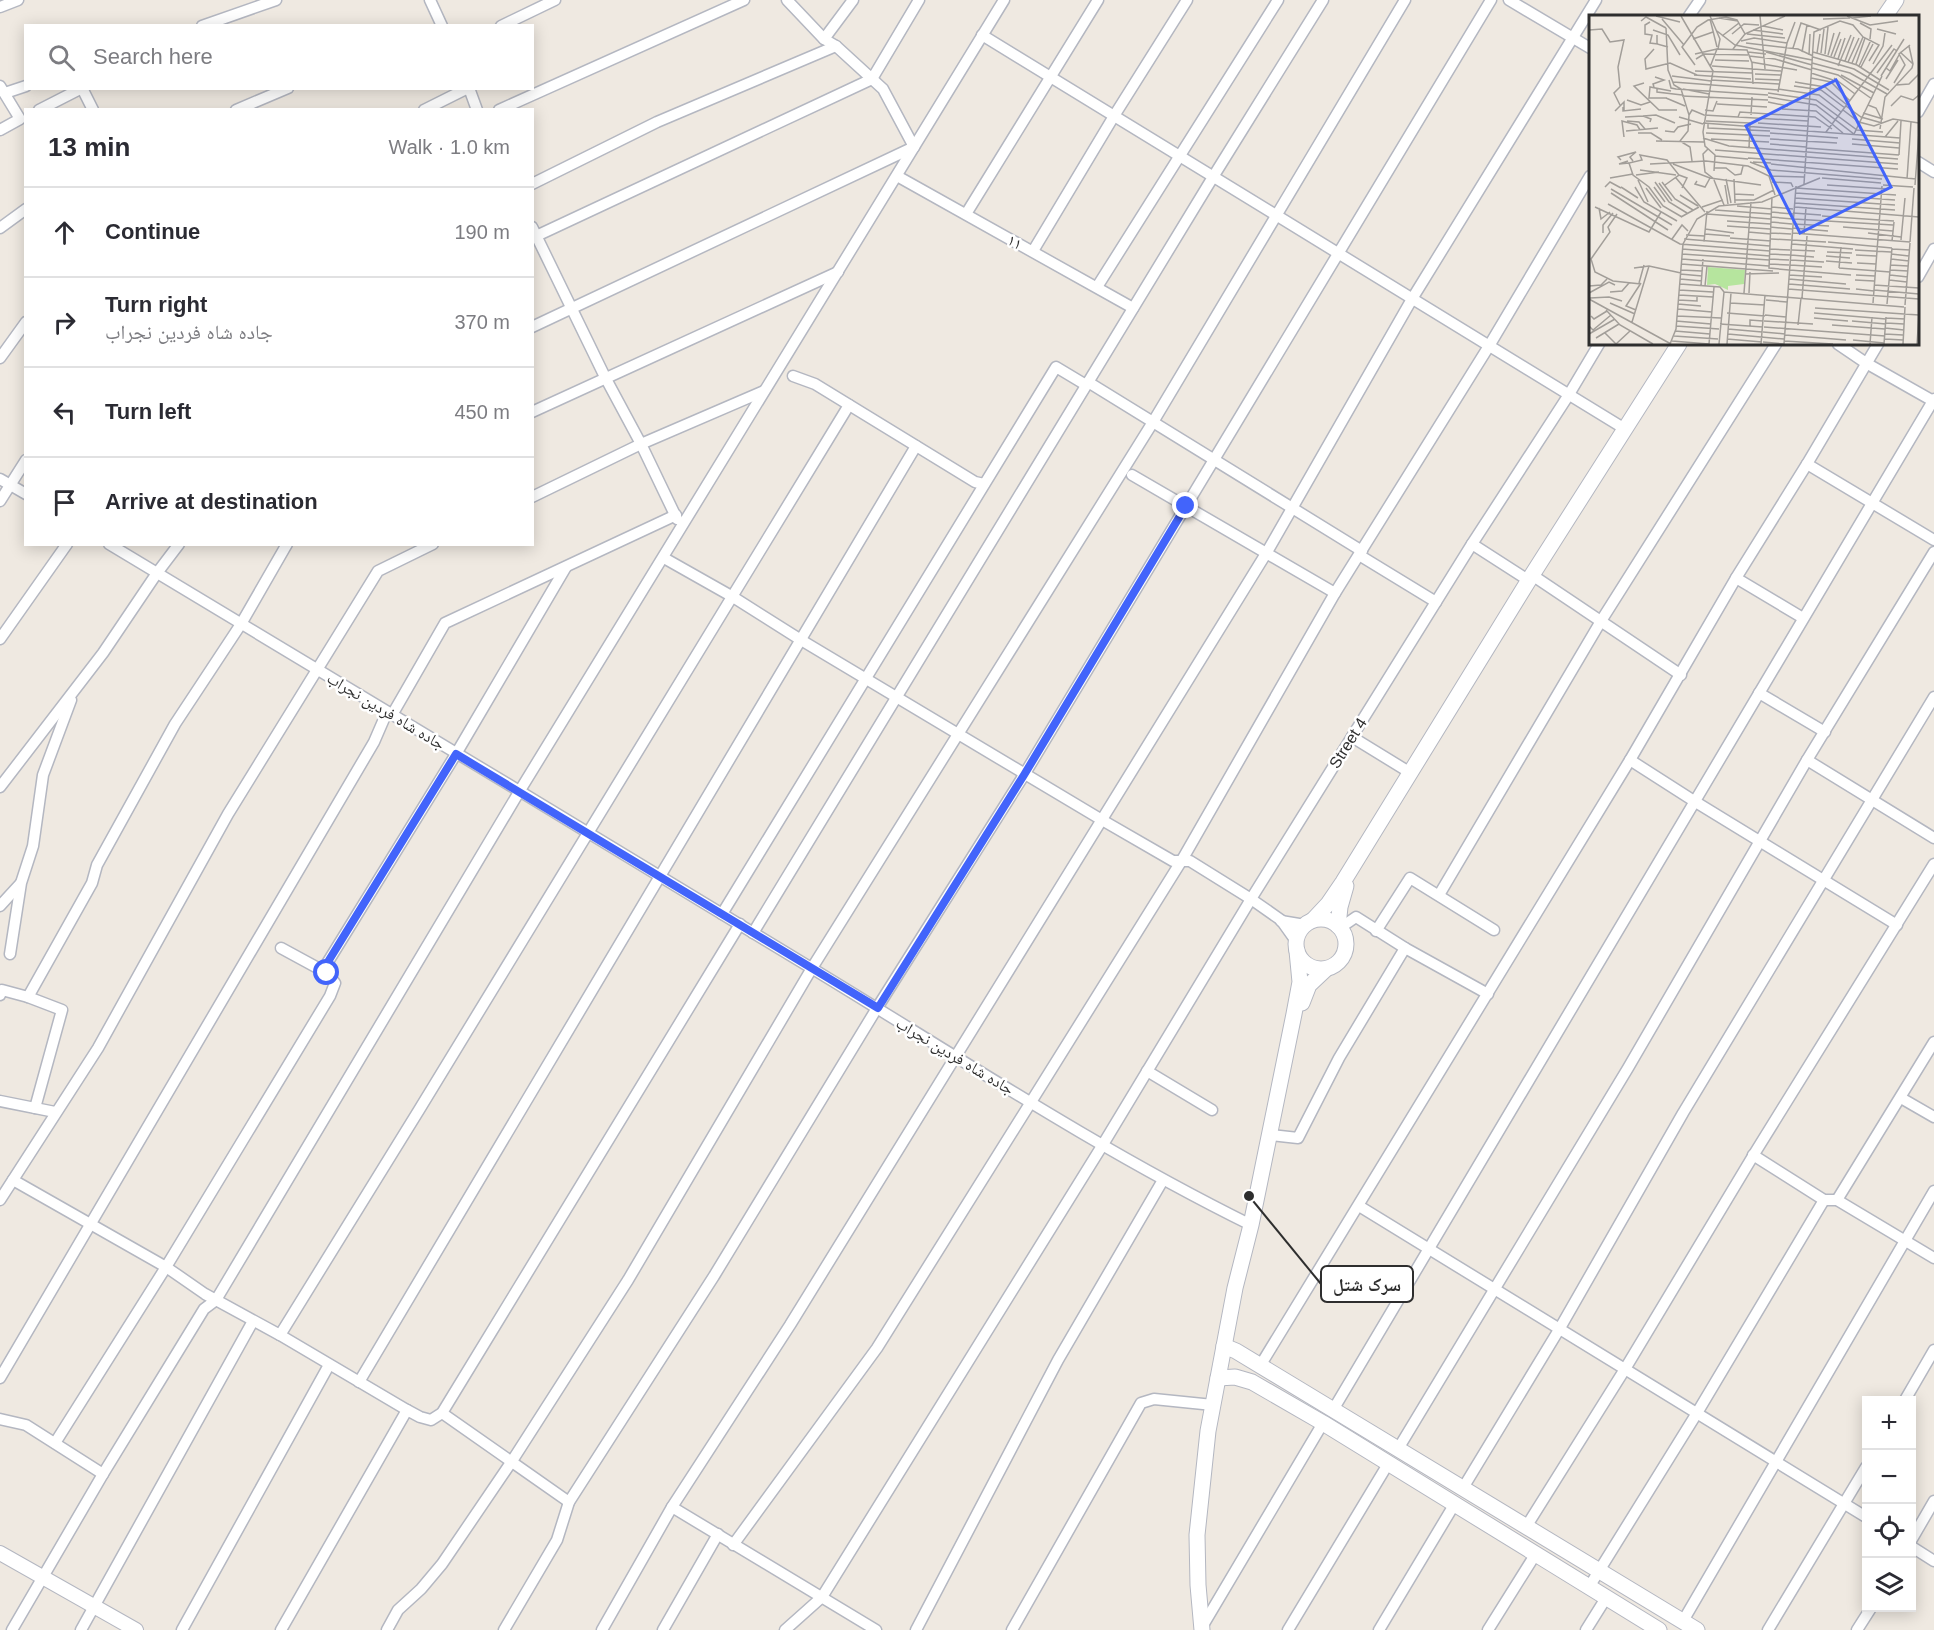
<!DOCTYPE html>
<html lang="en">
<head>
<meta charset="utf-8">
<style>
  :root { --surface:#fff; --page:#f2f2f3; --text:#2b2b33; --muted:#7c7c81; --line:#e1e1e2 }
  body { margin:0; font-family:Helvetica,"Noto Naskh Arabic",sans-serif; background:var(--page); color:var(--text) }
  .controls { position:absolute; right:18px; bottom:18px; display:grid; overflow:hidden; border-radius:0px; box-shadow:0 3px 15px #0003 }
  .controls button { width:54px; height:54px; display:grid; place-items:center; padding:0; border:0; border-bottom:2px solid var(--line); background:var(--surface); color:var(--text); font:30px sans-serif }
  .stop { position:absolute; width:18px; height:18px; margin:-14px; border:4px solid #4264fb; border-radius:50%; background:#fff }
  .stop.end { background:#4264fb; border-color:#fff; box-shadow:0 2px 6px #0008 }
  .list { margin:0; padding:0; list-style:none }
  h2 { display:flex; justify-content:space-between; align-items:center; height:78px; margin:0; padding:0 24px; font-size:26px }
  h2 small { font-size:20px; font-weight:400; color:var(--muted) }
  .list li { display:grid; grid-template-columns:39px 1fr auto; gap:18px; align-items:center; box-sizing:border-box; height:90px; padding:0 24px; border-top:2px solid var(--line) }
  .list b { display:block; font-size:22px; white-space:nowrap }
  .list p { margin:0; font-size:20px; white-space:nowrap; color:var(--muted) }
  .list em { font-size:20px; font-style:normal; color:var(--muted) }
  .icon { flex:none; width:33px; height:33px; fill:none; stroke:currentColor; stroke-width:2; stroke-linecap:round; stroke-linejoin:round }
  .map { position:relative; flex:none; width:1934px; height:1630px; overflow:hidden }
  .search { position:absolute; background:var(--surface); box-shadow:0 3px 15px #0003; left:24px; top:24px; width:510px; height:66px; display:flex; align-items:center; gap:15px; box-sizing:border-box; padding:0 21px; border-radius:0px; color:var(--muted); font-size:22px }
  .panel { position:absolute; background:var(--surface); box-shadow:0 3px 15px #0003; left:24px; top:108px; width:510px; height:438px; border-radius:0px }
  .map>svg:first-child { display:block }
  .lines { fill:none; stroke-linecap:round; stroke-linejoin:round }
  .minor-casing { stroke:#b4b7c1; stroke-width:13 }
  .tertiary-casing { stroke:#b4b7c1; stroke-width:16 }
  .secondary-casing { stroke:#b4b7c1; stroke-width:17 }
  .minor { stroke:#fff; stroke-width:10 }
  .tertiary { stroke:#fff; stroke-width:14 }
  .secondary { stroke:#fff; stroke-width:15 }
  .route { stroke:#4264fb; stroke-width:8 }
  .labels { text-anchor:middle; dominant-baseline:central; stroke-width:5; stroke-linejoin:round; paint-order:stroke }
  .street-label { font-size:16px; fill:#2e2e2e; stroke:#fff }
  .inset-road { fill:none; stroke:#a29e99; stroke-width:1.5 }
  .view { fill:#4264fb; fill-opacity:0.15; stroke:#4264fb; stroke-width:3 }
  .inset-edge { fill:none; stroke:#2e2e2e; stroke-width:3 }
  .leader { fill:none; stroke:#2e2e2e; stroke-width:2 }
  .callout-dot { fill:#2e2e2e; stroke:#fff; stroke-width:2 }
  .callout { fill:#fff; stroke:#2e2e2e; stroke-width:2 }
  .callout-label { font-size:18px; text-anchor:middle; font-weight:bold; fill:#2e2e2e }
</style>
</head>
<body>
<div class="map">
<svg width="1934" height="1630" viewBox="0 0 1934 1630">
  <rect width="100%" height="100%" fill="#efe9e1"/>
  <g class="lines">
    <defs>
      <g id="minor">
        <path d="M430,0l12,26"/>
        <path d="M1509,0l81,48"/>
        <path d="M0,7l18,-7"/>
        <path d="M1689,16l11,-16"/>
        <path d="M202,26l74,-26"/>
        <path d="M501,26l54,-26"/>
        <path d="M982,35l643,394"/>
        <path d="M824,39l29,-39"/>
        <path d="M0,86l20,33 -20,11"/>
        <path d="M82,88l11,22"/>
        <path d="M469,88l8,22"/>
        <path d="M5,93l21,-7"/>
        <path d="M39,110l43,-22"/>
        <path d="M236,110l52,-22"/>
        <path d="M424,110l44,-22"/>
        <path d="M499,110l245,-110"/>
        <path d="M1918,112l16,-28"/>
        <path d="M1918,162l16,10"/>
        <path d="M897,176l236,132"/>
        <path d="M532,184l125,-62 179,-76"/>
        <path d="M966,214l132,-214"/>
        <path d="M532,227l73,150 36,67 36,75"/>
        <path d="M0,228l26,-19"/>
        <path d="M532,238l340,-159 47,-79"/>
        <path d="M1033,251l81,-135 73,-116"/>
        <path d="M1918,277l16,-28"/>
        <path d="M1097,287l181,-287"/>
        <path d="M532,327l382,-180 -31,-58 -47,-43 -12,-7 -37,-39"/>
        <path d="M1838,344l28,19 67,38"/>
        <path d="M0,358l26,-36"/>
        <path d="M793,376l22,8 160,98 9,2"/>
        <path d="M1088,382l274,169"/>
        <path d="M532,412l306,-140"/>
        <path d="M1807,464l127,76"/>
        <path d="M1132,475l203,118"/>
        <path d="M0,479l26,15"/>
        <path d="M532,497l109,-53 123,-53"/>
        <path d="M0,501l26,-41"/>
        <path d="M109,544c235,142 470,282 704,425 145,88 286,181 438,256"/>
        <path d="M1472,544l56,36"/>
        <path d="M1359,555l77,47"/>
        <path d="M664,558l69,39 68,43 301,180 71,41h17l61,38 30,21 15,21"/>
        <path d="M1532,575l149,100"/>
        <path d="M1736,578l67,40"/>
        <path d="M0,639l67,-95"/>
        <path d="M1759,693l66,39"/>
        <path d="M392,715l53,-92 231,-108"/>
        <path d="M1352,737l57,35"/>
        <path d="M1630,760l64,41 203,124"/>
        <path d="M1807,760l127,78"/>
        <path d="M0,787l103,-134 54,-80 22,-29"/>
        <path d="M1439,895l162,-274 175,-277"/>
        <path d="M0,906l20,-22"/>
        <path d="M722,914l334,-547 30,18"/>
        <path d="M1281,921l24,4"/>
        <path d="M1340,928l16,-11 49,31 83,46"/>
        <path d="M1376,931l34,-53 84,52"/>
        <path d="M753,933l460,-756 110,-177"/>
        <path d="M281,948l46,25"/>
        <path d="M10,954l11,-71 12,-37 10,-71 28,-75"/>
        <path d="M0,995l2,-5 26,7 34,13 -27,98"/>
        <path d="M28,997l64,-114 5,-18 78,-141 66,-100 46,-80"/>
        <path d="M1147,1071l65,39"/>
        <path d="M1901,1098l33,19"/>
        <path d="M0,1101l55,11"/>
        <path d="M1271,1135l27,3 41,-80 66,-110"/>
        <path d="M1753,1155l71,45h13l97,58"/>
        <path d="M13,1180l153,87 39,27 75,41 127,75 13,7 11,3 11,-7 298,-489"/>
        <path d="M0,1200l98,-152 130,-234 150,-243 55,-27"/>
        <path d="M1837,1200l97,-158"/>
        <path d="M1359,1206l507,311"/>
        <path d="M280,1335l139,-225 430,-705"/>
        <path d="M1260,1366l370,-606 106,-182 71,-114 71,-120"/>
        <path d="M0,1378l374,-636 13,-30"/>
        <path d="M359,1382l557,-936"/>
        <path d="M1905,1400l29,-50"/>
        <path d="M1333,1410l601,-1011"/>
        <path d="M442,1413l127,89"/>
        <path d="M0,1419l26,6 77,49"/>
        <path d="M55,1443l111,-176 164,-271 5,-13 -8,-10 -1,-8 130,-211 110,-187"/>
        <path d="M1398,1449l230,-381 179,-308 127,-208"/>
        <path d="M1463,1488l97,-160 123,-215 251,-416"/>
        <path d="M672,1507l204,123"/>
        <path d="M1526,1527l99,-158 131,-218 178,-287"/>
        <path d="M1912,1539l22,-38"/>
        <path d="M733,1545l144,-197 154,-246 151,-242 153,-267 154,-247 101,-170"/>
        <path d="M1912,1547l22,14"/>
        <path d="M1589,1587l108,-174 127,-213"/>
        <path d="M1683,1621l251,-430"/>
        <path d="M1202,1627l121,-204"/>
        <path d="M12,1630l91,-156 101,-165 12,-9 303,-508 485,-792"/>
        <path d="M81,1630l172,-309"/>
        <path d="M182,1630l147,-265"/>
        <path d="M281,1630l126,-220"/>
        <path d="M387,1630l11,-20 23,-21 21,-25 70,-103 116,-181 184,-312 341,-546 252,-422"/>
        <path d="M504,1630l53,-90 12,-38 145,-226 163,-268 147,-233 467,-775"/>
        <path d="M602,1630l70,-123 118,-182 477,-773 145,-253 184,-299"/>
        <path d="M663,1630l55,-96"/>
        <path d="M785,1630l37,-33 280,-451 149,-247 221,-355 96,-148 31,-52"/>
        <path d="M916,1630l142,-270 105,-180"/>
        <path d="M1012,1630l129,-227 13,-4 59,6"/>
        <path d="M1288,1630l100,-166"/>
        <path d="M1379,1630l75,-125"/>
        <path d="M1488,1630l47,-75"/>
        <path d="M1586,1630l20,-32"/>
        <path d="M1768,1630l98,-163"/>
        <path d="M1857,1630l14,-22"/>
      </g>
      <path id="tertiary" d="M0,1553l136,77"/>
      <g id="secondary">
        <path d="M1885,16l11,-16"/>
        <circle cx="1321" cy="944" r="25"/>
        <path d="M1313,920l15,-16 15,-22 189,-307 147,-231"/>
        <path d="M1338,926l2,-19 6,-21"/>
        <path d="M1302,1003l7,-18 17,-16"/>
        <path d="M1224,1346l12,5 461,279"/>
        <path d="M1218,1378l17,-1 17,5 71,41 336,207"/>
        <path d="M1202,1630l-4,-45 -1,-50 11,-104 27,-143 16,-63 43,-211 6,-32 -3,-31"/>
      </g>
    </defs>
    <use href="#minor" class="minor-casing"/>
    <use href="#tertiary" class="tertiary-casing"/>
    <use href="#secondary" class="secondary-casing"/>
    <use href="#minor" class="minor"/>
    <use href="#tertiary" class="tertiary"/>
    <use href="#secondary" class="secondary"/>
  </g>
  <g class="lines">
    <path class="route" d="M327,973l-1,-8 130,-211 422,254 146,-233 162,-269"/>
  </g>
  <g class="labels">
    <g class="street-label">
      <text transform="translate(1015 242) rotate(29)">۱۱</text>
      <text transform="translate(386 711) rotate(31)">جاده شاه فردین نجراب</text>
      <text transform="translate(1348 743) rotate(-58)">Street 4</text>
      <text transform="translate(955 1056) rotate(31)">جاده شاه فردین نجراب</text>
    </g>
  </g>
  <g transform="translate(1589 15)">
    <rect width="330" height="330" fill="#efe9e1"/>
    <path d="M119,252l37,3 -1,14 -16,2v4l-13,-6 -8,1z" fill="#b6e59e"/>
    <path class="inset-road" d="M67,1l24,6M92,1l32,55 -10,61 2,14 10,9 -1,16M121,1l10,23 -2,10M171,1l5,53M258,1l23,9 28,-4M130,3l19,3M263,3l19,-2M73,4l22,26M121,4l7,28M234,4l27,-1M52,6l5,-4 20,11M61,7l-5,3v9l7,1 -2,8 8,1M271,8l11,6 -1,10M174,11l20,4M77,13l2,42 6,15 7,4 8,26 -1,16 -8,10M288,14l19,5M0,15l13,-1 8,13 14,-2 -6,27 2,20 -6,6 6,12M64,15l15,5 12,20M164,15l30,4M128,16l18,14 77,15M143,19l12,-10 15,1M156,19l40,-18M158,19l38,4M68,20v9l11,3M133,21l17,-13M104,24l20,-7M152,26l13,-3 33,5M157,28l52,6 15,7M320,31l4,18M204,33l8,-25 20,7M65,34l-9,10 1,10 24,-6 27,12M159,37l18,2M177,37l46,13M213,37l5,-27M224,37l28,8M228,38l3,-19M232,38l3,-24M106,39l22,-5M236,39l3,-27M220,40l1,-21M239,40l6,-22M160,41l26,3 37,11M242,41l9,-24M224,42l41,12 35,21M245,42l7,-18M107,44l8,-5 44,1M249,44l7,-21M126,45l34,1M252,45l16,5 23,15M256,46l9,-24M162,47l46,8M259,47l11,-24M223,48l38,10 37,21M263,48l11,-26M267,49l9,-26M284,49l10,-18 2,-13M106,50l-13,-18 15,-20 11,-7 18,-3 11,3 8,14 -12,15M123,51l69,5M249,51l13,-31M270,51l12,-26M121,52l7,-18 30,1 5,13 1,21M272,52l12,-23M223,53l26,7 34,24M297,53l4,3 9,-16M106,56l57,2M222,58l22,7M288,58l17,-24 3,2M166,59l26,1M105,60l57,4M252,60l33,18M83,61l39,5M292,61l23,-37M222,63l20,4 19,19M245,63l21,16M166,64l25,1M297,64l12,-19M80,65l2,8 5,1 92,6M122,65l68,4M84,67l105,8M206,67l30,5 22,18M55,68l-10,3 25,24h18M305,68l11,-18 -6,-11 11,-9M307,70l13,-1 10,-10M205,71l27,4 24,18M65,72l-1,-3 11,-4 -9,-3M68,73v4l25,3M94,74l26,5M189,74l41,6 22,17M189,77l9,-49 8,-21M179,78l48,7 41,30 26,2M93,81l86,4M179,82l48,8 38,29 28,-58M77,83l19,8M78,83h-18l1,-11 21,4M38,85l14,5 9,-3M179,87l20,4M128,89l50,3M279,90l8,3 5,10M257,91l15,11 21,6M302,91l10,-10 12,4 6,-5M34,92v4l18,-2M193,94l34,2 27,22M116,95l8,1 4,-10M254,95l16,12 15,4 19,-7 26,4M26,96l9,-9v9M274,98l20,6M100,100l3,-5 12,5 104,6M162,100l1,-18M54,101l13,-1 19,8M36,102l18,-1 8,3 -1,3M90,102l24,7M149,102l2,-5 75,5 17,12M38,106l12,1 6,7M117,106l44,2M114,108l197,15M169,108l63,4M119,109v4l62,3M291,114l5,-32 27,-29 1,-4 -13,-12M37,116l32,-3M76,116l9,1 4,-5 13,-3M237,117l66,-87M49,118h13l11,7M117,118l64,3M181,118l68,5M35,122l-2,-16 15,4 3,5M296,122l13,-16M114,123l26,8 169,13M122,124l58,3M181,124l67,4M263,124l48,4M67,126l48,1M91,126l10,6 2,14M181,129l36,3M263,129l47,4M160,133l1,-24M217,133l93,7M119,134l-5,5 2,18 9,7M126,135l183,14M310,140l2,-34M126,141l33,3M159,143l150,11M32,145l-3,-3 18,-5 -6,5 3,4M39,146l-9,3 10,-1M161,147l21,8 111,9M164,147l18,1M61,149l56,-3 42,5 21,10 6,19M84,149l37,14 51,7M182,149l145,15M125,153h12l9,7 6,-1 2,-8M51,155l36,5M47,160l23,-3M90,160l8,3 -5,10M180,161l35,1M21,163l23,-4M87,163l29,34M233,163l59,5M137,164l5,24M145,164l1,24M318,164l4,-57M49,165l10,22M125,165l10,25M108,166l-2,3 10,3 5,-9M66,167l14,20 18,11M73,167l13,17 18,11M183,167l19,1 2,4M70,168l13,18M215,169l10,-152 26,-11 13,4 10,12 16,8 -10,16M76,170l14,-10 -12,-15 -27,-5 2,5 -13,3 4,12 16,12 14,19 19,11M136,170l3,19M238,170l60,4M294,170l30,2M326,170l4,-53M16,172l5,-5 11,6M32,172l17,11M46,172l9,15 33,19M65,172l11,15M57,173l15,20M207,173l100,7M22,174l61,36M22,178l57,37M207,178l99,7M145,179l20,1M91,180l18,11M183,182l-3,71 20,2M206,183l100,7M146,185h19l20,-10M206,188l100,7M19,189l72,40 90,7M148,191l35,3M6,192l54,25 12,-20M113,192l21,-7M183,192l21,2M206,192l124,10M10,193l2,11 9,-7M126,195l56,4M182,197l22,2M204,198l28,2M28,199l-9,13 2,5 -19,27 4,13 18,9 28,3M118,199l64,5M233,201l72,5M92,202l18,-10M182,202l22,2M205,204l99,6M138,206l44,3M182,207l21,2M205,209l35,2M138,211l43,3M181,212l22,2M254,212l50,4M204,213l35,3M116,214l29,4M159,217l23,2M14,218v-8l10,-12M182,218l20,1M204,218l117,9M279,218l33,4M116,219l25,2M215,219l2,-27M97,220l19,1M141,223l41,3M83,224l10,-14 6,6M95,224l86,7M182,224l20,1M203,225l34,2M312,225l4,-42M303,226l2,-19M115,227l3,-31M239,227l64,6M321,227l4,-54M203,229l61,5M93,234l88,7M181,234l20,1M303,234l18,1M203,235l23,1M266,235l36,2M238,237l25,1M93,239l87,6M181,239l20,1M302,239l18,2M202,240l23,2M267,240l20,1M237,241l24,2M93,244l87,7M180,244l20,1M302,244l18,2M202,245l33,2M237,246l26,2M268,248l19,1M92,249l65,5M180,249l20,1M201,250l32,2M301,250l18,1M45,253l15,-2 32,7M250,253l51,4M250,253l2,-21M157,254l27,2M92,255l21,1M201,255l61,5M301,255l18,1M91,259l22,2M156,259l34,-1M200,260l33,2M267,260l19,1M301,260l18,2M91,264l22,2M200,264l57,5M266,265l19,1M300,265l18,2M50,268l5,-18M91,269l40,3 4,5M200,269l61,5M285,270l45,3M0,271l12,-1 6,-6M112,271l2,-27M116,271l2,-20M199,274l131,10M267,274l18,2M90,275l34,2M285,275l45,4M21,277l12,-1 7,-8M0,278l20,-11 6,3M155,278l7,-91M160,278l1,-21M90,280l34,2M1,283l19,-1 13,4M213,283l5,-62M0,284l82,45M89,285l19,1v-5M177,285l21,2M21,288l25,11M141,288l35,2M284,288l9,-117M89,289l23,2M298,289l5,-56M316,290l5,-62M226,293l104,7M89,294l34,3M17,295l14,15 33,19M47,295l-10,-4 15,-23M138,298l38,3M225,298l72,6M176,300l21,2M2,301l3,3 13,-8M88,301l44,2M225,303l34,3M297,303l19,1M87,306l35,3M175,306l49,3M263,306l34,3M43,307l17,-56M297,308l18,1M131,309l43,3M209,310l3,-27M243,310l53,4M0,311l4,4 18,-15M87,311l43,3M161,311v-6l13,1M175,312l121,9M296,313l19,2M139,314l34,3M86,316l35,3M174,317l22,2M16,318l11,11 14,-13M0,319l26,-15M139,319l56,5M296,319l18,1M196,320l61,5M85,321l44,3M7,323l23,-14M138,324l35,3M296,324l18,1M264,325l31,3M83,326l37,3M195,326l49,3M174,327l21,2M81,329l6,-15 7,-85 14,-25 22,-13 43,-4 58,-24M120,329l5,-57M130,329l5,-52 180,15M138,329l4,-51M172,329l4,-49M195,329l12,-158M281,329l2,-27M295,329l2,-27M314,329l2,-37M328,329l2,-30"/>
    <path class="view" d="M247,65l55,107 -91,46 -54,-107z"/>
    <rect width="330" height="330" class="inset-edge"/>
  </g>
  <path class="leader" d="M1249 1196L1321 1284"/>
  <circle class="callout-dot" cx="1249" cy="1196" r="6"/>
  <rect class="callout" x="1321" y="1266" width="92" height="36" rx="6"/>
  <g class="callout-label">
    <text x="1367" y="1291">سرک شتل</text>
  </g>
</svg>
<div class="controls">
<button>+</button>
<button>−</button>
<button><svg class="icon" aria-label="locate" viewBox="0 0 24 24"><circle cx="12" cy="12" r="6"/><path d="M12 2v4M12 18v4M2 12h4M18 12h4"/></svg></button>
<button><svg class="icon" aria-label="layers" viewBox="0 0 24 24"><path d="M12 4l9 5-9 5-9-5zM3 14l9 5 9-5"/></svg></button>
</div>
<div class="stop" style="left:327px;top:973px"></div>
<div class="stop end" style="left:1186px;top:506px"></div>
<div class="search"><svg class="icon" aria-label="search" viewBox="0 0 24 24"><circle cx="10" cy="10" r="6"/><path d="M15 15l6 6"/></svg>Search here</div>
<section class="panel">
<h2>13 min<small>Walk · 1.0 km</small></h2>
<ul class="list">
<li><svg class="icon" aria-label="ahead" viewBox="0 0 24 24"><path d="M12 20V5M6 11l6-6 6 6"/></svg><div><b>Continue</b></div><em>190 m</em></li>
<li><svg class="icon" aria-label="right" viewBox="0 0 24 24"><path d="M7 20v-9h11M14 6l5 5-5 5"/></svg><div><b>Turn right</b><p>جاده شاه فردین نجراب</p></div><em>370 m</em></li>
<li><svg class="icon" aria-label="left" viewBox="0 0 24 24"><path d="M17 20v-9H6M10 6l-5 5 5 5"/></svg><div><b>Turn left</b></div><em>450 m</em></li>
<li><svg class="icon" aria-label="arrive" viewBox="0 0 24 24"><path d="M6 21V4h12l-3 4 3 4H6"/></svg><div><b>Arrive at destination</b></div></li>
</ul>
</section>
</div>
</body>
</html>
